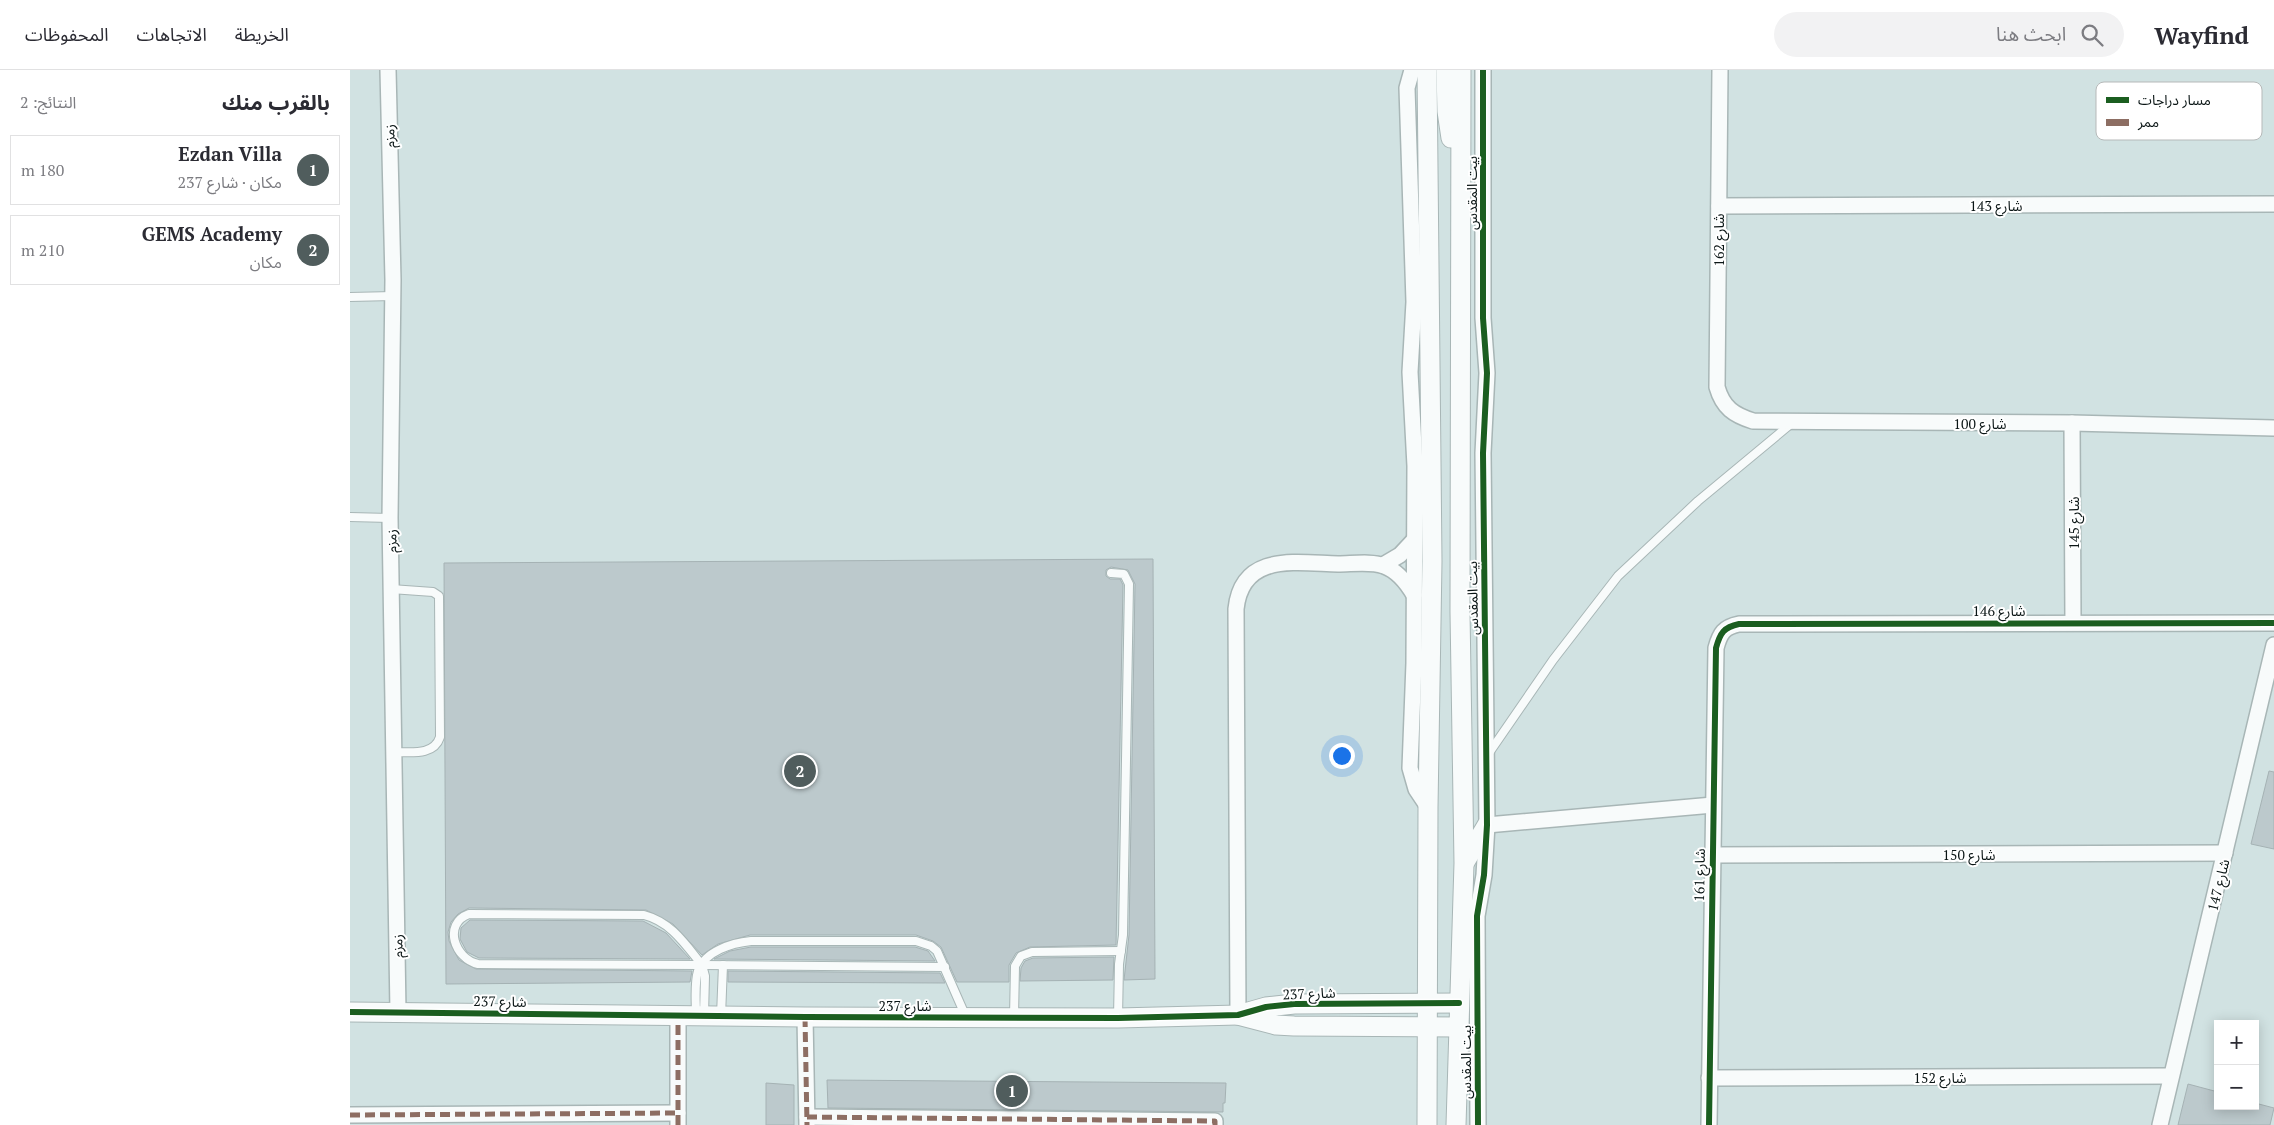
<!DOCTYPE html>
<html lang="ar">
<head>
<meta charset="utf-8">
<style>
  :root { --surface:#fff; --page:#f2f2f3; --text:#2b2b33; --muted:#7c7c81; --line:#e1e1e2; --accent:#505d5d }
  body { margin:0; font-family:"PT Serif","Noto Sans Arabic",serif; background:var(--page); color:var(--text); direction:rtl }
  .controls { position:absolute; right:15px; bottom:15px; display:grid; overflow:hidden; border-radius:0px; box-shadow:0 2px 12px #0003 }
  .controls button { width:45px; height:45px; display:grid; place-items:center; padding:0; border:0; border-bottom:1px solid var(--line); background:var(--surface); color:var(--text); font:25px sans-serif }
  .you { position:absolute; left:991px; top:685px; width:18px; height:18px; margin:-12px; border:4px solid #fff; border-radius:50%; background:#1a73e8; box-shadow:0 0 0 8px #1a73e833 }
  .badge { display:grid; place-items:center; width:32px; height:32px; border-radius:50%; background:var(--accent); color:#fff; font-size:16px; font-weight:700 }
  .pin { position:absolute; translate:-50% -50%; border:2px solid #fff; box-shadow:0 1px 5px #0006 }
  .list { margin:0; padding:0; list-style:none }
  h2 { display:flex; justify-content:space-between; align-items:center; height:65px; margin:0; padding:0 20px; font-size:21px }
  h2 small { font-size:16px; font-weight:400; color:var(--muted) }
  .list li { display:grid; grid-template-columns:32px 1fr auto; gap:15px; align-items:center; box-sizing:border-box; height:70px; margin:0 10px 10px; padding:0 10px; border:1px solid var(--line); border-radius:0px }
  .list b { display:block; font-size:19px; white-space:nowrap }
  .list p { margin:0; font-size:16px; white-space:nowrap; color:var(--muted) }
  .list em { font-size:16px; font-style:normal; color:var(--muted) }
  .icon { flex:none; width:28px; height:28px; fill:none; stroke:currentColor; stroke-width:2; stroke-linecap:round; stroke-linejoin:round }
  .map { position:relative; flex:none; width:1924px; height:1055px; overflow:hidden; direction:ltr }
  header { display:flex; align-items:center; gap:30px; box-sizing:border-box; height:70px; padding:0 25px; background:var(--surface); border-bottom:1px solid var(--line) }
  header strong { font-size:24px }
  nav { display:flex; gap:28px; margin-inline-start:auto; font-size:18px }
  .search { width:350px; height:45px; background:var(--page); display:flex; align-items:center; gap:12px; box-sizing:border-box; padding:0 18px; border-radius:28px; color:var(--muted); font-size:19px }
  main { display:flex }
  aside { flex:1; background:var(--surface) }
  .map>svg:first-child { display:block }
  .building { fill:#bcc9cc; stroke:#a5b2b4 }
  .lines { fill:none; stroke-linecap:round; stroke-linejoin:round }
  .service-casing { stroke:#a8b6b6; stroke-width:10 }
  .minor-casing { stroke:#a8b6b6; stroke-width:18 }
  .tertiary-casing { stroke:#a8b6b6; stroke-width:21 }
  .service { stroke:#f8fbfb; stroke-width:8 }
  .minor { stroke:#f8fbfb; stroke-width:15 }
  .tertiary { stroke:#f8fbfb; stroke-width:19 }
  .quiet { stroke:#8d6e63; stroke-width:5; stroke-dasharray:10 5; stroke-linecap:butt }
  .cycleway-casing { stroke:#fff; stroke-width:9 }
  .cycleway { stroke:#1b5e20; stroke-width:6 }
  .labels { text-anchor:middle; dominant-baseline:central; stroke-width:4; stroke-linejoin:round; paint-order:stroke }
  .street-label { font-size:14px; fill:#0a1515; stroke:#fff }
  .key { fill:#fff; stroke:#b6b9b9; stroke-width:1 }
  .key-label { font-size:14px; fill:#0a1515 }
</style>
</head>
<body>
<header>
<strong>Wayfind</strong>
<div class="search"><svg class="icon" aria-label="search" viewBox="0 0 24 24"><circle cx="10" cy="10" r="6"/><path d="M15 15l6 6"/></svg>ابحث هنا</div>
<nav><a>الخريطة</a><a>الاتجاهات</a><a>المحفوظات</a></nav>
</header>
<main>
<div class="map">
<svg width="1924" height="1055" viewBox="0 0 1924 1055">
  <rect width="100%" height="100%" fill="#d1e2e2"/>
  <g class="building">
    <path d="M803,489l2,420 -31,1 5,-45 6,-351 -7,-14 -17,-3 -5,3v6l4,3h10l3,6 -7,360 -86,2 -14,6 -7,12v17h-52l-16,-35 -8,-6 -17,-6h-166l-32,9 -16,11 -29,-31 -27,-14 -177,-2 -11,6 -7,8 -3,10 1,9 10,19 17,9 216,2 -2,11 -244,2 -2,-421z"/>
    <path d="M1919,701l5,1v77l-23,-5z"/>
    <path d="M120,850l173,1 23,12 24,26 -211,-1 -12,-6 -7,-13 1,-11z"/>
    <path d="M401,877h164l13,4 7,10 -221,-2 16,-8z"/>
    <path d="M764,887l-1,23 -93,1 1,-13 4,-7 8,-3z"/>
    <path d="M378,901l212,2 5,10 -217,-1z"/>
    <path d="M477,1010l399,3 -1,20h-2v9l-395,-4z"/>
    <path d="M416,1013l28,2v40h-28z"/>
    <path d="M1838,1014l30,8v14h37v-3l19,5 -4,17h-92z"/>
  </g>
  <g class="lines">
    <defs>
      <g id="service">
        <path d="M0,227l43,-1"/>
        <path d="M0,447l40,1"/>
        <path d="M761,503l13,1 5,10 -6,351 -4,29 -1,54"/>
        <path d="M41,519l42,3 6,4 1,141c-6,19 -29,15 -46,15"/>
        <path d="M1139,683l64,-93 65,-84 80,-75 94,-78"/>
        <path d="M119,844l175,1c27,7 41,29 58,50l-224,-1c-23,-5 -36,-40 -9,-50z"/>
        <path d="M352,895l243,2"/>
        <path d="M352,895l3,11 -1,39"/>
        <path d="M346,945c0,-13 -2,-31 2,-44 7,-20 34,-28 53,-30h165l15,5 6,5 29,66"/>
        <path d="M371,946l2,-51"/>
        <path d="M664,947l1,-51 6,-10 11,-4 89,-1"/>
      </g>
      <g id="minor">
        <path d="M38,0l5,210 -3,238 8,494"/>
        <path d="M1062,0l-5,18 7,214 -4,70 5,94 -1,197 -4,105 6,21 12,18"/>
        <path d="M1370,0l-3,317c6,21 17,28 36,34l319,2 202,5"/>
        <path d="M1369,136l555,-2"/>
        <path d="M1722,353l1,199"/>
        <path d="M1033,495l17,-10 14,-15"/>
        <path d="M1137,755l226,-20"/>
        <path d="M1362,785l513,-2"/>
        <path d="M888,945l-2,-406c6,-57 60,-46 102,-45 14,0 34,-3 46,2 14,5 23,17 30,29"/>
        <path d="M455,947l2,108"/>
        <path d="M1359,1008l462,-2"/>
        <path d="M0,1045l328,-2"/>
        <path d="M457,1047l408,4v4"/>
        <path d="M328,1055v-110"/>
        <path d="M1128,1055l-1,-209 7,-41 3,-50 -4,-372 4,-80 -4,-55v-248"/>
        <path d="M1359,1055l7,-477c4,-15 8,-21 23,-24l535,-1"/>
        <path d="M1810,1055l114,-480"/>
      </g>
      <g id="tertiary">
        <path d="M1077,0l5,491 -4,246 -1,318"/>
        <path d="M1096,0l1,41 4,27"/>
        <path d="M1115,792l22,-37"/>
        <path d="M0,942l455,5 313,1 120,-3 28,-8 28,-3 165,-1"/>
        <path d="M888,945l38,10 18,1 165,1"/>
        <path d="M1106,1055l8,-262 -4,-251 1,-542"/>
      </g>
    </defs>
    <use href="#service" class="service-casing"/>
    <use href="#minor" class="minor-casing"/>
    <use href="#tertiary" class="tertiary-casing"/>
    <use href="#service" class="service"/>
    <use href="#minor" class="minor"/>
    <use href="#tertiary" class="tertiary"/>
    <g class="quiet">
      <path d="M455,947l2,108"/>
      <path d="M0,1045l328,-2"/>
      <path d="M457,1047l408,4v4"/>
      <path d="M328,1055v-110"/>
    </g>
    <defs>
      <g id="cycleway">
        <path d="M0,942l455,5 313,1 120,-3 28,-8 28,-3 165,-1"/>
        <path d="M1128,1055l-1,-209 7,-41 3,-50 -4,-372 4,-80 -4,-55v-248"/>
        <path d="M1359,1055l7,-477c4,-15 8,-21 23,-24l535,-1"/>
      </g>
    </defs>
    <use href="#cycleway" class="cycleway-casing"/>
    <use href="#cycleway" class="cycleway"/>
  </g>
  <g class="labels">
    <g class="street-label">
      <text transform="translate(39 66) rotate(-91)">زمزم</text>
      <text transform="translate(1121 123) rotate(-90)">بيت المقدس</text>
      <text x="1646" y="135">شارع 143</text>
      <text transform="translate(1368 170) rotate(-90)">شارع 162</text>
      <text x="1630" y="353">شارع 100</text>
      <text transform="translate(1723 453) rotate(-90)">شارع 145</text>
      <text transform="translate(41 471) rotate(-91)">زمزم</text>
      <text transform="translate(1122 528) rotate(-91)">بيت المقدس</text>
      <text x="1649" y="540">شارع 146</text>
      <text x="1619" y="784">شارع 150</text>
      <text transform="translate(1349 805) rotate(-89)">شارع 161</text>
      <text transform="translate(1868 815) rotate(-76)">شارع 147</text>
      <text transform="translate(47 876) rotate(-91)">زمزم</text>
      <text transform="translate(959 923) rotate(-2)">شارع 237</text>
      <text transform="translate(150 931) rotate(1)">شارع 237</text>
      <text x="555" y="935">شارع 237</text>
      <text transform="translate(1115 992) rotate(-90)">بيت المقدس</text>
      <text x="1590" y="1007">شارع 152</text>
    </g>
  </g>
  <rect x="1746" y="12" width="166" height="58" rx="8" class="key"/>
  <rect x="1756" y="27" width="23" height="6" fill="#1b5e20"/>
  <rect x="1756" y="49" width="23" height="7" fill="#8d6e63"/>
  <g class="key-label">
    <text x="1788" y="35">مسار دراجات</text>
    <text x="1788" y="57">ممر</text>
  </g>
</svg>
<div class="controls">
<button>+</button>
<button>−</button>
</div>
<div class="you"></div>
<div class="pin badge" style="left:662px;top:1021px">1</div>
<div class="pin badge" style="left:450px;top:701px">2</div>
</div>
<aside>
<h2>بالقرب منك<small>النتائج: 2</small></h2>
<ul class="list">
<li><span class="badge">1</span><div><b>Ezdan Villa</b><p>مكان · شارع 237</p></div><em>180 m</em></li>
<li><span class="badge">2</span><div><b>GEMS Academy</b><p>مكان</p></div><em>210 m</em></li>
</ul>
</aside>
</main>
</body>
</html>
